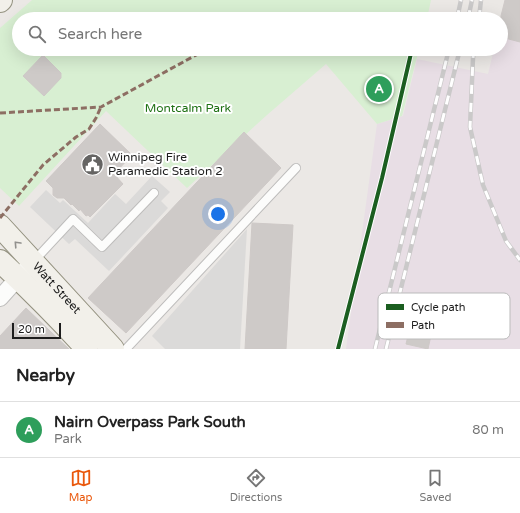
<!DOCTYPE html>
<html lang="en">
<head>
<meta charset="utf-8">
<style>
  :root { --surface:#fff; --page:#f2f2f2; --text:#222; --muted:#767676; --line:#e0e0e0; --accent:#ea580c }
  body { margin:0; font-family:"Varela Round",sans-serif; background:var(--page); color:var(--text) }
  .scale { position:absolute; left:12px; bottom:10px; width:49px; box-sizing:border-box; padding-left:4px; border:2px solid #1d1d1d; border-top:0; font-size:11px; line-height:14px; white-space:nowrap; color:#1d1d1d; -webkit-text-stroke:3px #fff; paint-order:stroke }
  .you { position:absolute; left:218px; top:214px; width:14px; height:14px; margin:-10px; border:3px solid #fff; border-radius:50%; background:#1a73e8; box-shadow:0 0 0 6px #1a73e833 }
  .badge { display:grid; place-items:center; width:26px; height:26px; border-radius:50%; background:var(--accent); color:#fff; font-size:13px; font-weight:700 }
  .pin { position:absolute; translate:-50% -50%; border:2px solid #fff; box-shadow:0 1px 4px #0006 }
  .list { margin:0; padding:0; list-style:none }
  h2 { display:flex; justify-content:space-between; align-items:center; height:52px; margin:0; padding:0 16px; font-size:17px }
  h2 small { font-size:13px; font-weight:400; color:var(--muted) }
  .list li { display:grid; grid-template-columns:26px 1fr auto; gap:12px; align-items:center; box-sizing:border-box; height:56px; padding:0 16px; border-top:1px solid var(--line) }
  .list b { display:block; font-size:15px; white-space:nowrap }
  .list p { margin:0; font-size:13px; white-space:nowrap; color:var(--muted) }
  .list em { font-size:13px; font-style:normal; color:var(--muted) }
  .icon { flex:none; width:22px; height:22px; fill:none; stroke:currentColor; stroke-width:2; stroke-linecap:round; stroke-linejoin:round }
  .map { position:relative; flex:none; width:520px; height:349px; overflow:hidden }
  .search { position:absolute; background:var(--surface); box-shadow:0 4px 16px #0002; left:12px; right:12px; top:12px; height:44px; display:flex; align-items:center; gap:10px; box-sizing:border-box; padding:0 14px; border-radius:22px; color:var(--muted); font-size:15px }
  .sheet { height:108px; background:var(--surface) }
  nav { display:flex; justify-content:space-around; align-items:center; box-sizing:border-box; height:56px; border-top:1px solid var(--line); background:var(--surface); font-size:11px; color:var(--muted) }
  nav a { display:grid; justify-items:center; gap:2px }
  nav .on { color:var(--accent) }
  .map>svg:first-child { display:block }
  .industrial { fill:#e8dee5 }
  .park { fill:#d8efd2 }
  .parking { fill:#dbdad9 }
  .building { fill:#cecac8; stroke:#cec9c7 }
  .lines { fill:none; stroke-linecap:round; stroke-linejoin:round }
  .lane-casing { stroke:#bebdbc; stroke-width:10 }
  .street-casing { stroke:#bebdbc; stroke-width:18 }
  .secondary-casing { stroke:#93917f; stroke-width:24 }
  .lane { stroke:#fcfcfb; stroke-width:8 }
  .street { stroke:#fcfcfb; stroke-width:16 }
  .secondary { stroke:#f2f0ea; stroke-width:22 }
  .rail-casing { stroke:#cac9c9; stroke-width:4.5 }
  .rail { stroke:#fff; stroke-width:3; stroke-dasharray:9; stroke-linecap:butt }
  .quiet { stroke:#8d6e63; stroke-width:3; stroke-dasharray:6 3; stroke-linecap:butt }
  .cycleway-casing { stroke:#fff; stroke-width:6 }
  .cycleway { stroke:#1b5e20; stroke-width:4 }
  .oneway { stroke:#92918e }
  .labels { text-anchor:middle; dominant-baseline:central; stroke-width:4; stroke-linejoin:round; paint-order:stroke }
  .park-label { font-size:12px; fill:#1f7114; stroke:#fff }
  .poi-label { font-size:12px; fill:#1d1d1d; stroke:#fff; text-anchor:start }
  .street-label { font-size:12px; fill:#1d1d1d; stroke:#fff }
  .key { fill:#fff; stroke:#bbb; stroke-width:1 }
  .key-label { font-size:11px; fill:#1d1d1d }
</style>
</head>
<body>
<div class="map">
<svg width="520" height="349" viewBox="0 0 520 349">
  <rect width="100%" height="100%" fill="#ebe8e5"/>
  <path class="industrial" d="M520,0v349h-174l31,-225 26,-8 14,-57 71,15 6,-25h7v-28z"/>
  <path class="park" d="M32,0h399l-4,19h-408v30h400l-17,67 -25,8 -51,-60 -59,51 -80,73 -81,-77 -87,95 -19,-18v-160z"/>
  <g class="parking">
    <path d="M152,176l18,16 -9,9 7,7 -59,63 -34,-32 -6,5 -39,-37 16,-17 14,13 3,-3 25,23 27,-29 11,10z"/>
    <path d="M247,229l-7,120h-75l-13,-13z"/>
  </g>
  <g class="building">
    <path d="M505,0h15v42l-19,-5v-21z"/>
    <path d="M43,55l18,18v5l-17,18 -21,-20z"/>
    <path d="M100,124l32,31 -18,19 9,10 -33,33 -2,-2 -2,1 -6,-7 -1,2 -7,-7 -1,1 -7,-7h-7l-4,-3v-7l-7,-7z"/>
    <path d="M244,132l37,36 -155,165 -38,-35z"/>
    <path d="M252,223l41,2 -7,124h-41z"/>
    <path d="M416,303l21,5 -9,41 -22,-5z"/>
    <path d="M26,308l25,24 18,17h-69v-13z"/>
  </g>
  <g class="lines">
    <defs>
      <g id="lane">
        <path d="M34,261l39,-42 29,28 52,-54"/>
        <path d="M126,349l170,-181"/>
      </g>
      <path id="street" d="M0,298l25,-28"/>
      <g id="secondary">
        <path d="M0,1l1,-1"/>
        <path id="s1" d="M0,226l113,123"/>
        <path d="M0,261c30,28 59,57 87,88"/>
      </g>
    </defs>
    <use href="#lane" class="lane-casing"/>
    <use href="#street" class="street-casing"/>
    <use href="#secondary" class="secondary-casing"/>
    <use href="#lane" class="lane"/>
    <use href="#street" class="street"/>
    <use href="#secondary" class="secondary"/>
    <defs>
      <g id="rail">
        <path d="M457,19l4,-19"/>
        <path d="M468,19l4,-19"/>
        <path d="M479,19l2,-19"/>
        <path d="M474,49l-1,9 -3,69 13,58 23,56 14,19"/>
        <path d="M375,349l74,-300"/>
        <path d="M386,349l74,-300"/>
      </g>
    </defs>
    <use href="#rail" class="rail-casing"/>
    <use href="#rail" class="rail"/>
    <g class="quiet">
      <path d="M0,113l101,-6 106,-58"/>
      <path d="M0,218l43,-53 33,-28 13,-8 7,-11 5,-11"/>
    </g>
    <defs>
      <path id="cycleway" d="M338,349l44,-171 30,-129"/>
    </defs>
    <use href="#cycleway" class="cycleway-casing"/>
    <use href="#cycleway" class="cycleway"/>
  </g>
  <defs><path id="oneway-chevron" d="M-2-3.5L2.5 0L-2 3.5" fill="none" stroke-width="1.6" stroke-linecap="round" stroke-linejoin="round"/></defs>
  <use class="oneway" href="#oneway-chevron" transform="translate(17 244) rotate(-133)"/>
  <defs>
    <symbol id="civic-disc" viewBox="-11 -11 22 22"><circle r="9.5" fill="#656463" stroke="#fff"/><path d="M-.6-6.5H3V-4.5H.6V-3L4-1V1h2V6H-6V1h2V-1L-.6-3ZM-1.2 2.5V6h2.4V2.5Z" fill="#fff"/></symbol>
  </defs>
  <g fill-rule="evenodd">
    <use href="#civic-disc" x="80" y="152" width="25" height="25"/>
  </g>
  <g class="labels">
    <g class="park-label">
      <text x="188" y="108">Montcalm Park</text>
    </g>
    <g class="poi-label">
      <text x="108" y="157">Winnipeg Fire<tspan x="108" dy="14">Paramedic Station 2</tspan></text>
    </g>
    <g class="street-label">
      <text stroke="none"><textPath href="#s1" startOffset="84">Watt Street</textPath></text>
    </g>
  </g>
  <rect x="378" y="293" width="132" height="46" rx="6" class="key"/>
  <rect x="386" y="304" width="18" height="6" fill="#1b5e20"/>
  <rect x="386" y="322" width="18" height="6" fill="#8d6e63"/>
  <g class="key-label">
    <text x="411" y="311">Cycle path</text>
    <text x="411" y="329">Path</text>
  </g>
</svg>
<div class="scale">20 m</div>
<div class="you"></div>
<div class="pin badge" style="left:379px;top:89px;background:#2e9e5b">A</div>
<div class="search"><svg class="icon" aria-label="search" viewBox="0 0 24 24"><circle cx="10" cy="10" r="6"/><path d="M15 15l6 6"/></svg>Search here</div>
</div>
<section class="sheet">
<h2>Nearby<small></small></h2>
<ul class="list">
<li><span class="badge" style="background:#2e9e5b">A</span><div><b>Nairn Overpass Park South</b><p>Park</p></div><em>80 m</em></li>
</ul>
</section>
<nav>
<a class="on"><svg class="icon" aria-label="map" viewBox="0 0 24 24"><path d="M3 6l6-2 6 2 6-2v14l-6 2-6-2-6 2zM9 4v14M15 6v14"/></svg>Map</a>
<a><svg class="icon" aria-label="directions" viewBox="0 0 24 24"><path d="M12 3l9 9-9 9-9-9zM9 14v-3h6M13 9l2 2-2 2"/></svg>Directions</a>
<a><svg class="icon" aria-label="saved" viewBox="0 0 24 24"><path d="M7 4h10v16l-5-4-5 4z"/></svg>Saved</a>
</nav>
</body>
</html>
